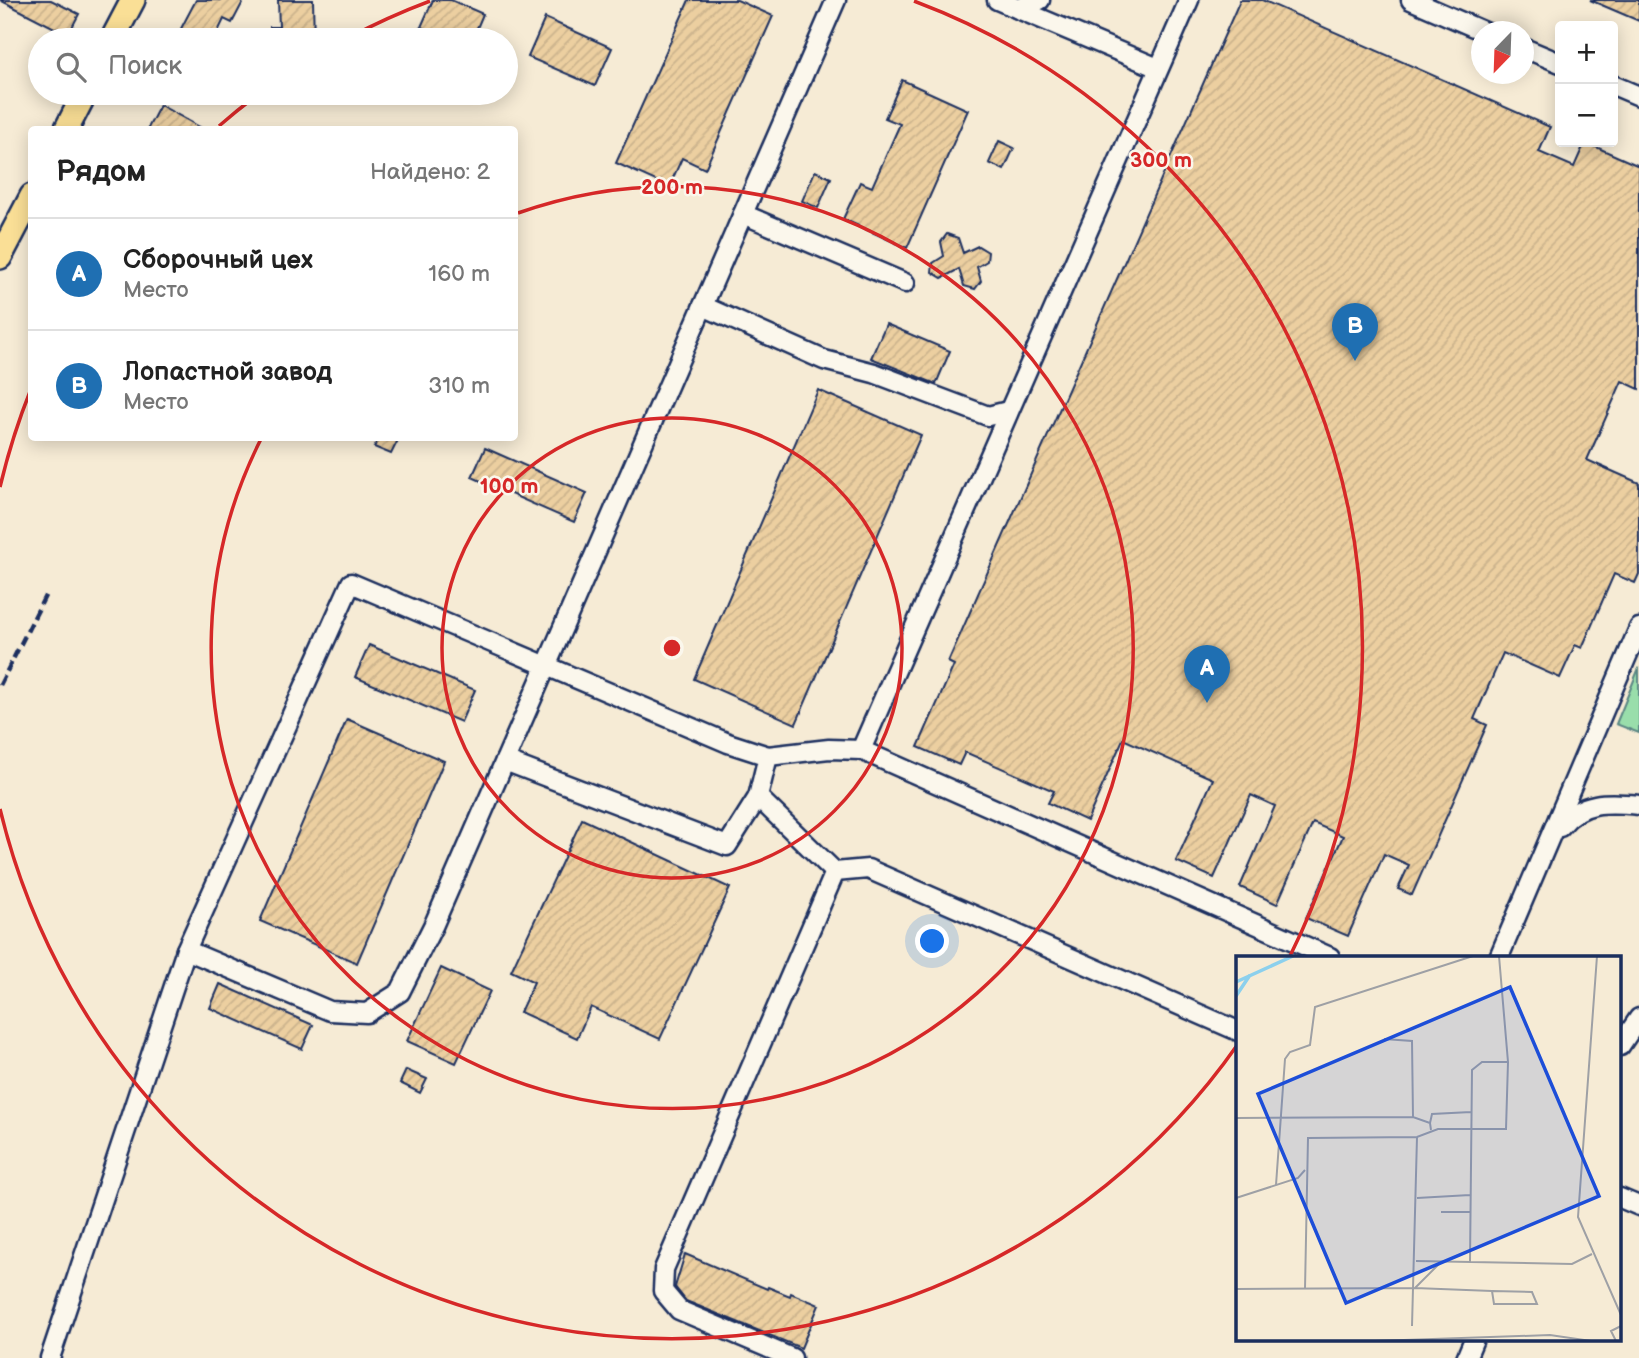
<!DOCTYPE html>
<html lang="ru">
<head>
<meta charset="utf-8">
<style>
  :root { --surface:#fff; --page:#f6f6f6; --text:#222; --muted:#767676; --line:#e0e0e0; --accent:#1f6fb2 }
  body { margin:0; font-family:"Balsamiq Sans",sans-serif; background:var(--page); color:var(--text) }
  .controls { position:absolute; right:21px; top:21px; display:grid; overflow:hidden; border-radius:7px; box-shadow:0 4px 18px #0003 }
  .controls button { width:63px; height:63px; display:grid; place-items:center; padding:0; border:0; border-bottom:2px solid var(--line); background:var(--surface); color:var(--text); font:35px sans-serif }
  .compass { position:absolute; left:1471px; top:21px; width:63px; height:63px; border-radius:50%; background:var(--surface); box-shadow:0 4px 18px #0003; rotate:203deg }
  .you { position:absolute; left:933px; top:942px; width:24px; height:24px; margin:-18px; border:5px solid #fff; border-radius:50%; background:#1a73e8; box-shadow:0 0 0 10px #1a73e833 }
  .badge { display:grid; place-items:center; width:46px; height:46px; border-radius:50%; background:var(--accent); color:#fff; font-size:23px; font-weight:700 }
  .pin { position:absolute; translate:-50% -58px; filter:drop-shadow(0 2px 4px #0008) }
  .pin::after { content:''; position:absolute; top:37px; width:24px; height:21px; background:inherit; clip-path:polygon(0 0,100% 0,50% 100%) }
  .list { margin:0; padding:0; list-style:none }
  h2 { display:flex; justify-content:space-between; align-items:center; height:91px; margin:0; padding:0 28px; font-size:30px }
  h2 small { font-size:23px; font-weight:400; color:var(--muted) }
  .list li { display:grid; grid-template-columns:46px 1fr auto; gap:21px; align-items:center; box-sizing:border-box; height:112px; padding:0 28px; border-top:2px solid var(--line) }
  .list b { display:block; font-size:26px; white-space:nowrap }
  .list p { margin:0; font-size:23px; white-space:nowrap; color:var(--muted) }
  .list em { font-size:23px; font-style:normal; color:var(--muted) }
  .icon { flex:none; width:38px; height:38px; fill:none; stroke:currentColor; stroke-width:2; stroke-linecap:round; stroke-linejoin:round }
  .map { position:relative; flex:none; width:1639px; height:1358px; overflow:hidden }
  .search { position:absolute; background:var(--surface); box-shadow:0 4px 18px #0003; left:28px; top:28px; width:490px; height:77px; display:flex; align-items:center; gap:18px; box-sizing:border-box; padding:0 24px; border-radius:38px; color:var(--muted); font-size:26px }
  .panel { position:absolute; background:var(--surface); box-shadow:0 4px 18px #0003; left:28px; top:126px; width:490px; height:315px; border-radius:7px }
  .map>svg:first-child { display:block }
  .green { fill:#99deab; stroke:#5a8684; stroke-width:2 }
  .building { fill:url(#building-hatch); stroke:#1b2f5e; stroke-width:2 }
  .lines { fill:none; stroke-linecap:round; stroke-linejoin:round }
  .minor-casing { stroke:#1b2f5e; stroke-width:23 }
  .major-casing { stroke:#1b2f5e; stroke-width:28 }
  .minor { stroke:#fbf7ec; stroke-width:18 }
  .major { stroke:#fadf96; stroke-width:23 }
  .rail { stroke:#1b2f5e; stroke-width:4.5; stroke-dasharray:10 5; stroke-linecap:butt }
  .ring { fill:none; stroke:#d62828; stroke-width:3.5 }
  .inset-river { fill:none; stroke:#8cd0ed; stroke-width:3.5 }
  .inset-road { fill:none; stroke:#9ea0a5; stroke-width:2 }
  .view { fill:#1d4ed8; fill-opacity:0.15; stroke:#1d4ed8; stroke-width:3.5 }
  .inset-edge { fill:none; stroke:#1b2f5e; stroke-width:3.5 }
  .centre { fill:#d62828; stroke:#fbf7ec; stroke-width:3.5 }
  .ring-label { font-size:21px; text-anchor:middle; font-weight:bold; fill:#d62828; stroke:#fbf7ec; stroke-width:5; stroke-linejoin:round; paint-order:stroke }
</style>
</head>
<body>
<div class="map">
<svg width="1639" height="1358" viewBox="0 0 1639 1358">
  <defs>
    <pattern id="building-hatch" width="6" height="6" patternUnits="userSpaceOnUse" patternTransform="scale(1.75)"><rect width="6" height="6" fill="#eccfa0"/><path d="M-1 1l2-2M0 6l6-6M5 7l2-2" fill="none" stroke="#cab28c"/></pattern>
  </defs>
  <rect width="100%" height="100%" fill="#f6ebd5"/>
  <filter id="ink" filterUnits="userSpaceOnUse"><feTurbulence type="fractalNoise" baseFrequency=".0143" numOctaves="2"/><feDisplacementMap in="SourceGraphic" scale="14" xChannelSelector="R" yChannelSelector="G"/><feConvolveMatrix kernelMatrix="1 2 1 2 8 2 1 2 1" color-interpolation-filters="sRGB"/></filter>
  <g filter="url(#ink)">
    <path class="green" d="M1639,668v65l-23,-9z"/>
    <g class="building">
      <path d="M0,0h51l28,14 -11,21z"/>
      <path d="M196,0h48l-12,23 -8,-4 -10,21h-39z"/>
      <path d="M278,0h35l1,40h-44v-13h9z"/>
      <path d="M433,0h18l32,14 -11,26h-21l-30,-13z"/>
      <path d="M689,0h48l36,16 -68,153 -23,-11 -13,29 -53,-24z"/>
      <path d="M1240,0h22l288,127 -11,25 35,15 11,-25 54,24v223l-17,-8 -35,79 52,23v91l-4,9 -21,-9 -32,74 -7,-3 -15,33 -57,-25 -29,66 13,6 -75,170 -14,-6 11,-24 -25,-11 -36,82 -42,-18 37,-82 -30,-13 -36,81 -37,-17 35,-81 -24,-11 -37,83 -38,-17 37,-82 -90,-40 -36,82 -39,-18 6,-12 -89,-39 -6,13 -41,-18 36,-82 -6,-3z"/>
      <path d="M1590,0h49v21z"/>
      <path d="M545,18l67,30 -17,38 -67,-29z"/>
      <path d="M902,80l66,30 -61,138 -64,-29 17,-37 12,5 28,-63 -15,-6z"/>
      <path d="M160,105l45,25h-58z"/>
      <path d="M999,141l15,7 -10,22 -15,-7z"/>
      <path d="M815,171l16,7 -13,30 -16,-7z"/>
      <path d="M947,234l11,4 5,15 15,-7 10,6 -1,9 -10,6 4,14 -6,8 -11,-3 -5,-17 -17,9 -10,-6 1,-9 11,-7 -3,-14z"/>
      <path d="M886,324l64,27 -14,33 -65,-26z"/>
      <path d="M818,390l103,45 -125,289 -102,-45z"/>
      <path d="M379,438h20l-8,16 -17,-7z"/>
      <path d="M485,448l102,45 -13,29 -102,-45z"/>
      <path d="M369,645l106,45 -14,32 -106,-45z"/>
      <path d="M347,719l97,42 -87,202 -97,-42z"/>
      <path d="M582,819l148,69 -70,151 -69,-32 -14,31 -57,-26 14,-30 -23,-11z"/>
      <path d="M441,968l49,23 -34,72 -49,-22z"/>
      <path d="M220,984l93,41 -11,24 -92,-41z"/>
      <path d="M406,1070l21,9 -7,14 -20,-10z"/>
      <path d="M685,1254l82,35 1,-2 22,9 1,-3 28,12 -18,43 -115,-47 -11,-14z"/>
    </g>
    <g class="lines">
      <defs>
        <g id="minor">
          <path d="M997,0l161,68"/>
          <path d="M1411,0l74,32"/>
          <path d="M1018,9l22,-9"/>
          <path d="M1524,48l36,15"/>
          <path d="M1613,85l26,11"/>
          <path d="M743,214l162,69"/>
          <path d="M703,306l121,54 50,13 114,43 20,-5"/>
          <path d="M861,750l328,-750"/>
          <path d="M768,756l-10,41 77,75 33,-3 370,162"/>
          <path d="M505,761l222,85 31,-49"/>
          <path d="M1560,827c21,-27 48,-25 79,-22"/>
          <path d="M186,950l144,61 37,2 33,-21 34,-68 402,-924"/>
          <path d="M1499,957l140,-329"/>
          <path d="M1620,1046l19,-28"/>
          <path d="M1620,1198l19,8"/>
          <path d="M50,1358l136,-408 165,-367 377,160 40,13 61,-7 32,1 469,207"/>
          <path d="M792,1358l-113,-48 -16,-19 1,-22 171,-397"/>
          <path d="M1466,1358l8,-19"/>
        </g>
        <g id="major">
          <path d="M112,40l21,-40"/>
          <path d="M66,130l19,-37"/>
          <path d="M0,257l32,-61"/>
        </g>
      </defs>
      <use href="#minor" class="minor-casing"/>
      <use href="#major" class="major-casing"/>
      <use href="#minor" class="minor"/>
      <use href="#major" class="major"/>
      <path class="rail" d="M0,685l47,-93"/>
    </g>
  </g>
  <g class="ring">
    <circle cx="672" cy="648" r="230"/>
    <path d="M518 213A461 461 0 1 1 261 439"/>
    <path d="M1238 1044A691 691 0 0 1 0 809M0 487A691 691 0 0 1 31 389M219 126A691 691 0 0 1 256 96M348 38A691 691 0 0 1 430 1M914 1A691 691 0 0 1 1290 956"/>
  </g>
  <g transform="translate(1236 956)">
    <rect width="385" height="385" fill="#f6ebd5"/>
    <path class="inset-river" d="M0,26l57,-26M0,40l14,-21"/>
    <path class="inset-road" d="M361,0l-19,261 43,98M148,83l28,2 1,76M0,162l177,-1 17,6 1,7M194,167l2,-9 39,-2M40,229l9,-126 5,-7 20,-7 5,-38 158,-51M0,242l62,-20 7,-8M181,242l53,-3M205,256h29M180,305l156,3 20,-10M234,306l2,-192 10,-8h26M179,332l26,-26M0,333l179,-1 77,3 40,1 5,12h-43l-2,-13M69,333l3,-151 109,-1 21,-8h68l2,-67 -9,-106M176,370l5,-189M139,385l175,-6 41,6M380,385l-5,-10 10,-5"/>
    <path class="view" d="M274,31l89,209 -253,107 -88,-209z"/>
    <rect width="385" height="385" class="inset-edge"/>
  </g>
  <circle cx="672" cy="648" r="10" class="centre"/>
  <g class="ring-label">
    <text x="1161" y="167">300 m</text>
    <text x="672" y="194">200 m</text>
    <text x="509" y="493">100 m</text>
  </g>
</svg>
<div class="controls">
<button>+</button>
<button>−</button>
</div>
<svg class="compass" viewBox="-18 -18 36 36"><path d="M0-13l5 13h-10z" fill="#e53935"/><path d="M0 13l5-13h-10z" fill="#767676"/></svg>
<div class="you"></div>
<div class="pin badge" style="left:1207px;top:703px">A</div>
<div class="pin badge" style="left:1355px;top:361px">B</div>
<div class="search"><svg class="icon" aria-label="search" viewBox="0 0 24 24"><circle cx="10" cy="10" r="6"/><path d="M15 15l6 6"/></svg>Поиск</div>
<section class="panel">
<h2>Рядом<small>Найдено: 2</small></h2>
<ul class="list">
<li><span class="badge">A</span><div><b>Сборочный цех</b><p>Место</p></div><em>160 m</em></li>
<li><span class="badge">B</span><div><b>Лопастной завод</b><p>Место</p></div><em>310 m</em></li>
</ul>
</section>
</div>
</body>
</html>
